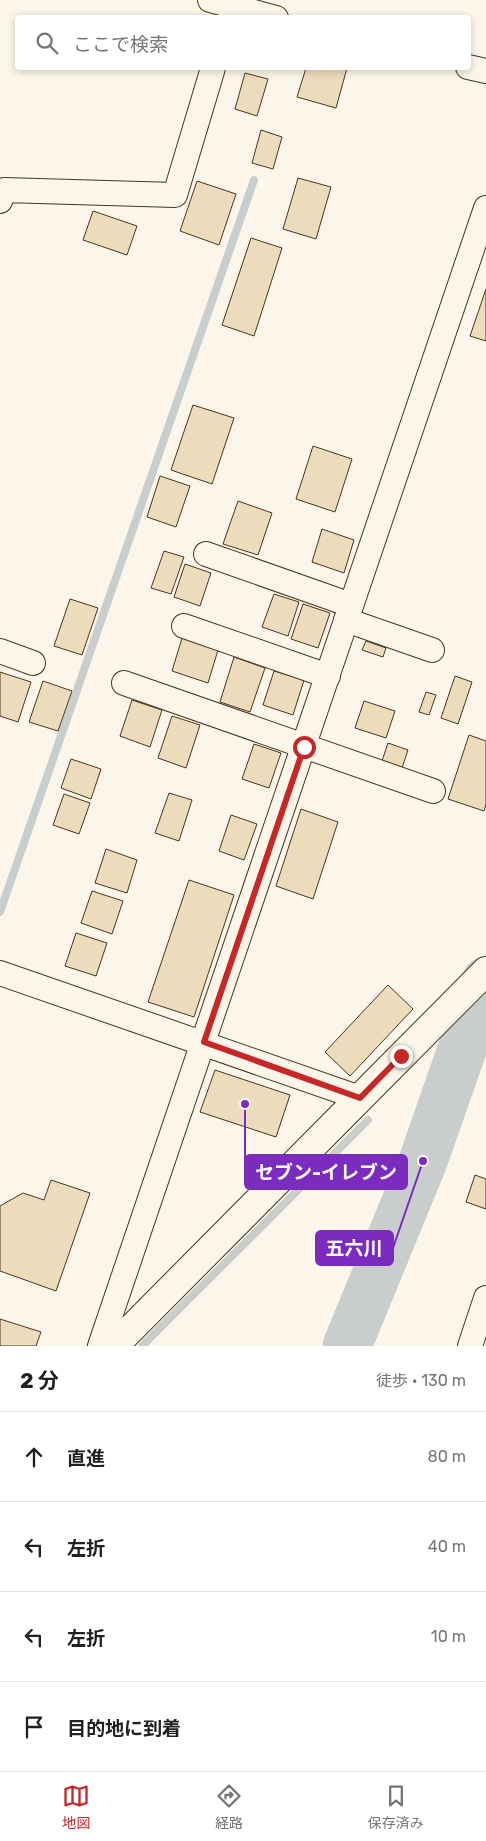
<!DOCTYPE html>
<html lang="ja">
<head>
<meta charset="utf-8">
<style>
  :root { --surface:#fff; --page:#f2f2f2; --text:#202124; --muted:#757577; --line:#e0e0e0; --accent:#c62828 }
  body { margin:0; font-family:Rubik,"Noto Sans JP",sans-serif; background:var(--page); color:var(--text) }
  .stop { position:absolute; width:15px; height:15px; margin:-11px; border:4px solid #c62828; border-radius:50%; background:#fff }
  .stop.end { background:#c62828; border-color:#fff; box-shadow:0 1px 5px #0008 }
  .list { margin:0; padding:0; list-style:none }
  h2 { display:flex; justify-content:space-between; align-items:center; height:65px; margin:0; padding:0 20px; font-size:21px }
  h2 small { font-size:16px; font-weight:400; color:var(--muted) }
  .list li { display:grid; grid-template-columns:32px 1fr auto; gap:15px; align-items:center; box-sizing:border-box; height:90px; padding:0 20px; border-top:1px solid var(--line) }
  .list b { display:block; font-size:19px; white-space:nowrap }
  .list em { font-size:16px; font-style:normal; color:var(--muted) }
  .icon { flex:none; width:28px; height:28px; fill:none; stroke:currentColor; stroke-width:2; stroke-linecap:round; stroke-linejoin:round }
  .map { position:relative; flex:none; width:486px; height:1346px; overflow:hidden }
  .search { position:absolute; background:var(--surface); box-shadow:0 2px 8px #0003; left:15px; right:15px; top:15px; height:55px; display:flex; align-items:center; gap:12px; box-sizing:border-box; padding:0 18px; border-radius:5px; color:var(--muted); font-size:19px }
  .sheet { height:425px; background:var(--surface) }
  nav { display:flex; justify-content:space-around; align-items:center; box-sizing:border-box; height:70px; border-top:1px solid var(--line); background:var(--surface); font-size:14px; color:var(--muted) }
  nav a { display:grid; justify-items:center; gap:2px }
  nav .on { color:var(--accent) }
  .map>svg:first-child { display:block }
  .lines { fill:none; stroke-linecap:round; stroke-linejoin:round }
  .stream { stroke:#c9cecd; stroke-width:8 }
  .river { stroke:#c9cecd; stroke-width:49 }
  .building { fill:#ecdcbc; stroke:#4a3520 }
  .street-casing { stroke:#4a3520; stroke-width:26 }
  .secondary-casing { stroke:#4a3520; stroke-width:30 }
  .street { stroke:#fbf6e9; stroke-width:24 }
  .secondary { stroke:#fbf6e9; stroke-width:28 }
  .route { stroke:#c62828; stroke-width:6 }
  .leader { fill:none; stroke:#7b2cbf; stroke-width:2 }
  .callout-dot { fill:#7b2cbf; stroke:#fbf6e9; stroke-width:2 }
  .callout { fill:#7b2cbf; stroke:#7b2cbf; stroke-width:2 }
  .callout-label { font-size:19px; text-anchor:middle; font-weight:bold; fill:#fff }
</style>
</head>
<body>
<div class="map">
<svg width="486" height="1346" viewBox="0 0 486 1346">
  <rect width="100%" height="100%" fill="#fbf6e9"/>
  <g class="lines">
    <g class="stream">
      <path d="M0,912l254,-732"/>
      <path d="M142,1346l226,-226"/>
    </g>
    <path class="river" d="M347,1346l76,-185 63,-180"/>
  </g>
  <g class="building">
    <path d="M306,68h41l-11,40 -39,-11z"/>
    <path d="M245,73l23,6 -11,37 -22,-7z"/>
    <path d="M261,130l21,7 -9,32 -21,-6z"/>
    <path d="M298,178l33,9 -15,52 -33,-10z"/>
    <path d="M197,181l39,13 -17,51 -39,-14z"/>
    <path d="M93,211l44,15 -10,29 -44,-15z"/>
    <path d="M251,238l31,10 -28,88 -32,-11z"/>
    <path d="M486,289v52l-16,-5z"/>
    <path d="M193,405l41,13 -22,66 -41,-14z"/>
    <path d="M313,446l39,13 -17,53 -39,-13z"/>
    <path d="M160,476l30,10 -14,41 -29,-10z"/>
    <path d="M238,501l34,12 -14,42 -35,-11z"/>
    <path d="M322,529l32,11 -10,33 -32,-11z"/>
    <path d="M164,551l20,6 -13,37 -20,-6z"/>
    <path d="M185,564l26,9 -11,33 -26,-9z"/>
    <path d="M274,594l25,8 -11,34 -26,-9z"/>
    <path d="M70,599l28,9 -16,47 -28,-9z"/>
    <path d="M303,604l27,9 -12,35 -27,-9z"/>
    <path d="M182,638l36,12 -10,33 -36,-12z"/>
    <path d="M366,641l20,7 -3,9 -21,-7z"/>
    <path d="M234,657l31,11 -15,44 -30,-10z"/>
    <path d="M274,671l30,9 -11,35 -30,-10z"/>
    <path d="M0,672l31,10 -13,40 -18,-6z"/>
    <path d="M455,676l17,6 -14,42 -17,-6z"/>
    <path d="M43,681l29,10 -14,40 -29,-9z"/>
    <path d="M426,692l10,3 -7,20 -10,-3z"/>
    <path d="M132,700l30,10 -12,37 -30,-11z"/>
    <path d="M364,701l31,10 -9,27 -31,-10z"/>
    <path d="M172,716l28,9 -14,43 -28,-10z"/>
    <path d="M469,735l17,6v63l-2,7 -36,-12z"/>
    <path d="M388,743l20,7 -6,18 -20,-7z"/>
    <path d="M254,744l27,9 -12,35 -27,-9z"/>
    <path d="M71,759l30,10 -10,30 -30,-11z"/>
    <path d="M169,793l23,7 -13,41 -24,-8z"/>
    <path d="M64,794l26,9 -11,31 -26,-9z"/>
    <path d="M301,809l37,13 -25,77 -37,-13z"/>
    <path d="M231,815l26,9 -13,36 -25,-9z"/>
    <path d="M106,849l31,11 -10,33 -32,-10z"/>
    <path d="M189,880l45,15 -40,122 -46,-15z"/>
    <path d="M92,891l31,10 -11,33 -31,-11z"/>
    <path d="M76,933l31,10 -11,33 -31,-10z"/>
    <path d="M388,985l25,24 -63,67 -25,-24z"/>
    <path d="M215,1070l75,25 -14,42 -76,-25z"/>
    <path d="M475,1175l11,4v30l-20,-7z"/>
    <path d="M51,1180l39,13 -34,98 -56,-20v-65l23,-13 21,7z"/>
    <path d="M0,1319l41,13 -5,14h-36z"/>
  </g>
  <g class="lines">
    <defs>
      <g id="street">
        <path d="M210,0l66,18"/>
        <path d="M468,67l18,4"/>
        <path d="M0,201l4,-11 171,5 38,-127"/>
        <path d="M206,554l145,51"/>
        <path d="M346,620l86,30"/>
        <path d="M184,626l144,50"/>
        <path d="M0,651l33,12"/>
        <path d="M124,683l309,108"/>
        <path d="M0,973l360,125"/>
        <path d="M100,1346l386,-1138"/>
        <path d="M470,1346l16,-48"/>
      </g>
      <path id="secondary" d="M114,1346l372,-375"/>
    </defs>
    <use href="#street" class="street-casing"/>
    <use href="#secondary" class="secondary-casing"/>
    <use href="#street" class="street"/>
    <use href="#secondary" class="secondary"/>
  </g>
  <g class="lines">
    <path class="route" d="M304,747l-100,295 156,56 41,-42"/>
  </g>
  <path class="leader" d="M245 1104L245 1172M423 1161L393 1248"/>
  <g class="callout-dot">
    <circle cx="245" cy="1104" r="5"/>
    <circle cx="423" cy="1161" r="5"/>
  </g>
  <g class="callout">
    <rect x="245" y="1155" width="162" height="34" rx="5"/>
    <rect x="316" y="1231" width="77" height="34" rx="5"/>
  </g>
  <g class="callout-label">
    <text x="326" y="1179">セブン-イレブン</text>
    <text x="354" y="1255">五六川</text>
  </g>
</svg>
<div class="stop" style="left:304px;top:747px"></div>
<div class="stop end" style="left:401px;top:1056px"></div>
<div class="search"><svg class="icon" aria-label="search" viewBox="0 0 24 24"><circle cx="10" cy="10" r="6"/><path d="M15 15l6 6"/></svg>ここで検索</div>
</div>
<section class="sheet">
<h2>2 分<small>徒歩 · 130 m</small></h2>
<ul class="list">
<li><svg class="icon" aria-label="ahead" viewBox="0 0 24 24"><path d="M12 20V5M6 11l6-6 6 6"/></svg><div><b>直進</b></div><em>80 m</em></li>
<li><svg class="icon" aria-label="left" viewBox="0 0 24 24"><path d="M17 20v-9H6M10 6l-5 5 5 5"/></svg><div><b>左折</b></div><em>40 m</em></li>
<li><svg class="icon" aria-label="left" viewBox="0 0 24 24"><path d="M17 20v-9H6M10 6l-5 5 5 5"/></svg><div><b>左折</b></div><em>10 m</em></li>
<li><svg class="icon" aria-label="arrive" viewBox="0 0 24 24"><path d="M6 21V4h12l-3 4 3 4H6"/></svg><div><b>目的地に到着</b></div></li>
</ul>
</section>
<nav>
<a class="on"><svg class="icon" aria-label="map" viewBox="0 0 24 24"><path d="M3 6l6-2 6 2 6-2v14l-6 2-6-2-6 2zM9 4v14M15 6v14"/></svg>地図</a>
<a><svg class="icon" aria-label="directions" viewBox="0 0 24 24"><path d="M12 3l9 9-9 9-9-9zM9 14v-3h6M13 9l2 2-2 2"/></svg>経路</a>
<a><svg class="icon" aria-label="saved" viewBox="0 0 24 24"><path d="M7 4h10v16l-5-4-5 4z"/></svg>保存済み</a>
</nav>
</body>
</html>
